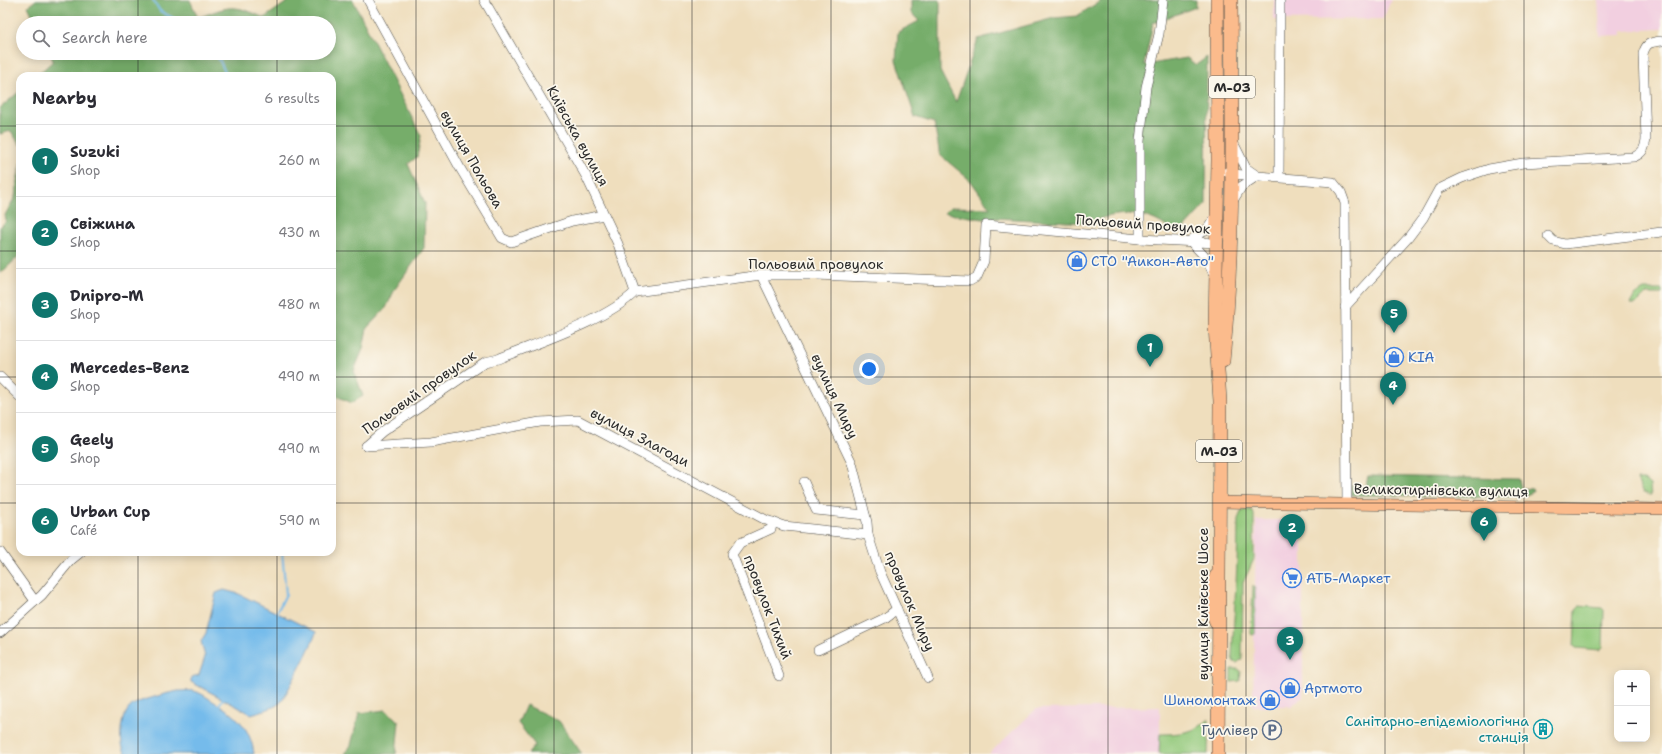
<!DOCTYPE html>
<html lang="en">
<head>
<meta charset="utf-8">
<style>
  :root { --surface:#fff; --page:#f2f2f3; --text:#2b2b33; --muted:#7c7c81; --line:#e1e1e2; --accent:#0f766e }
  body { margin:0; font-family:"Shantell Sans",sans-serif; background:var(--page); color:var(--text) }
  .controls { position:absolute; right:12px; bottom:12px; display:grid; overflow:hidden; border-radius:8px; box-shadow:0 2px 10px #0003 }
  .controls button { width:36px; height:36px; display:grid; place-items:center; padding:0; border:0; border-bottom:1px solid var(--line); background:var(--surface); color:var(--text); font:20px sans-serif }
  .you { position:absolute; left:869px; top:369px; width:14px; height:14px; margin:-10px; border:3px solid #fff; border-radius:50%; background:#1a73e8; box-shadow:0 0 0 6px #1a73e833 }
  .badge { display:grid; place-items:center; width:26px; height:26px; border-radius:50%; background:var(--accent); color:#fff; font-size:13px; font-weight:700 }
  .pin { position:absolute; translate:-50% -33px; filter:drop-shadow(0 1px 2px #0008) }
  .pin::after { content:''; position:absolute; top:21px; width:14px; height:12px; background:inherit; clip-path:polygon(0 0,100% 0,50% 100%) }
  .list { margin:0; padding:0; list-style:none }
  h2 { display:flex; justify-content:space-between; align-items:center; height:52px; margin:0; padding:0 16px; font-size:17px }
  h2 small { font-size:13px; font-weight:400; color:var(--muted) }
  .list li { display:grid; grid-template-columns:26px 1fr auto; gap:12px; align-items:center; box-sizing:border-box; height:72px; padding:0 16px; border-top:1px solid var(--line) }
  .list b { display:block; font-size:15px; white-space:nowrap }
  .list p { margin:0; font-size:13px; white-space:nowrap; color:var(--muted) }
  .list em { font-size:13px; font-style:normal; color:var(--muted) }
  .icon { flex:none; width:22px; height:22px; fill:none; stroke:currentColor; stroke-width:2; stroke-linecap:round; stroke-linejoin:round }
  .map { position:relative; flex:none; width:1662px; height:754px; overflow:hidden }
  .search { position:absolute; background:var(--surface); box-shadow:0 2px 10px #0003; left:16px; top:16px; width:320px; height:44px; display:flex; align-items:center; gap:10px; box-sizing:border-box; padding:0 14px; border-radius:22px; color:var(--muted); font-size:15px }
  .panel { position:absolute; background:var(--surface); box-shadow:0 2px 10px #0003; left:16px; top:72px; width:320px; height:484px; border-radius:12px }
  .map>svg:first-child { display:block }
  .built { fill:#f2cfe0 }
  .green { fill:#93c97b; stroke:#5f7a53 }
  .forest { fill:#76ad6b; stroke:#506c4b }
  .water { fill:#74bbeb; stroke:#50738b }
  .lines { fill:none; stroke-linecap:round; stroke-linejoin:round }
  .stream { stroke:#74bbeb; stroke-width:2 }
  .minor-casing { stroke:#484641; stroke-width:10 }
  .major-casing { stroke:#484641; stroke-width:12 }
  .highway-casing { stroke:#484641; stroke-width:14 }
  .minor { stroke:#fff; stroke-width:9 }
  .major { stroke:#fbbb8c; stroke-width:11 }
  .highway { stroke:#fbbb8c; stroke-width:13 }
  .grid { fill:none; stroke:#2b2b2b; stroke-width:1; stroke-opacity:0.55 }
  .labels { text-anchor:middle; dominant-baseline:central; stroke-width:3.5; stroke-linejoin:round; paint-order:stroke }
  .shield { fill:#fbf7ec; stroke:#696865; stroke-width:1 }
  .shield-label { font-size:13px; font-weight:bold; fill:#2b2b2b }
  .street-label { font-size:14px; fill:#2b2b2b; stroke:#fbf7ec }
  .shop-label { font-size:14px; fill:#366cbe; stroke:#fbf7ec; text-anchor:start }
  .culture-label { font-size:14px; fill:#0d838f; stroke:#fbf7ec; text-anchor:end }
  .service-label { font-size:14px; fill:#4e5e75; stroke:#fbf7ec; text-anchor:end }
</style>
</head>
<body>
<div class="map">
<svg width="1662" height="754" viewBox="0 0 1662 754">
  <rect width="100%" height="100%" fill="#fbf7ec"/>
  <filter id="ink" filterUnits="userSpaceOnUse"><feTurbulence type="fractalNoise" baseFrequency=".025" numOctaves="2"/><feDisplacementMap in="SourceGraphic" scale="8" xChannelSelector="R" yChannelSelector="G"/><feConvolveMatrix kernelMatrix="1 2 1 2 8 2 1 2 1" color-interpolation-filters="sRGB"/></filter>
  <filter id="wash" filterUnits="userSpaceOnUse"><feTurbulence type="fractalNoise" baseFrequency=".012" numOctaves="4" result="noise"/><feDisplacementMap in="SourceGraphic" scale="16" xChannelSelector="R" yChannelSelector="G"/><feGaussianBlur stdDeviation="0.9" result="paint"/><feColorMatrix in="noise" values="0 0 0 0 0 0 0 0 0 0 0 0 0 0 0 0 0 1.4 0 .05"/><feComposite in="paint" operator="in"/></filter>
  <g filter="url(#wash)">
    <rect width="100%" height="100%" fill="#efdebd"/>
    <g class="built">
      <path d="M1274,0h117l-8,19 -109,1z"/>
      <path d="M1598,0h64v29l-40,2v4l-22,1z"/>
      <path d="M1256,520h47v177l-12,9h-38z"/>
      <path d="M1160,707v47h-171l47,-45z"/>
    </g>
    <g class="green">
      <path d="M1644,290h18v4h-16l-10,10h-6l5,-9z"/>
      <path d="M1637,480h7l6,5 1,11 -9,-5z"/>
      <path d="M1246,510h5l3,3v46l-11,24 -1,76 -5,4 -3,-1 -2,-4c2,-47 6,-93 6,-139l3,-7z"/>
      <path d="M1253,586l2,2v46l-3,1 -1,-1z"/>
      <path d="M1579,606l23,2 2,2 -1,37 -3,3 -24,-2 -2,-2 2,-37z"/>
      <path d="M1231,669h7l3,2 -1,10 -9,1z"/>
      <path d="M1209,719l-1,35h-49l1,-20c19,0 35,-1 49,-15z"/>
    </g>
    <g class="forest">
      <path d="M36,0h154l8,18c30,-12 35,-15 66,0l26,-18h63l68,136 -4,21 -9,7 17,39 -1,45 -29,41 -9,19 -19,20 -4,21 -9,22 9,25 -11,7 -20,-9v-318h-296l17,-15 -3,-8h279v-30h-293l-8,-17z"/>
      <path d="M911,0h29v71l16,31 22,-63 76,-21 23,-2 25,-16h94v7l-43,16 -9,42 43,-7 9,7 11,-8 -1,147 -23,25 -13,1c-21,-20 -56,-19 -81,-7l-94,-5 -5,2 -46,-7 6,-6 40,1 -19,-27 -31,-26 -6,-32 -19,-6 -19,-57 2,-28 21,-11 -8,-8z"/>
      <path d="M20,91v54l-9,-14 -11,3v-26z"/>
      <path d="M20,163v92l-20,19v-47l6,-6 -1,-6 10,-18z"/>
      <path d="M1368,476l151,3 2,9 11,1 1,3 -7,3 -11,2 -164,-2v-10l15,1z"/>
      <path d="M526,705l33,16 23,33h-54l7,-9 -17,-22z"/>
      <path d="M386,710l13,12 -3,32h-51l6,-9 8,-32z"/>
    </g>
    <g class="water">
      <path d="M224,590l15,4 77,38c0,5 -32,68 -36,71 -8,6 -19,8 -29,11l-60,-32v-5l8,-2 6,-18 -4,-16 5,-8 10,-40z"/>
      <path d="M178,691c5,0 11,-1 16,0 8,2 15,8 22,12 21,12 35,26 38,51h-128c-5,-8 -5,-15 -4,-24 3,-23 8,-26 29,-32 9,-3 17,-5 27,-7z"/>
    </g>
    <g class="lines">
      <g class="stream">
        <path d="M153,0l7,11 22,12"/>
        <path d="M216,53l11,23"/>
        <path d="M276,614l10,-20 -4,-42"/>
        <path d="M219,705l5,-8"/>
      </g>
    </g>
  </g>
  <g filter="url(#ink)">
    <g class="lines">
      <defs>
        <g id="minor">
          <path d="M368,0l92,168 42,70 9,4 61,-21 32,-6"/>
          <path d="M484,0l102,176 32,68 17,48"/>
          <path d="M1235,146l11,22 10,7"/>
          <path d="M1227,172l5,2 101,8 8,10 4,11 2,301"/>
          <path d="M1279,177l1,-177"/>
          <path d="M1232,202l10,-16 15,-10"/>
          <path d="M1548,236l5,5 12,3 97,-12"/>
          <path d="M1140,239v-98l6,-54 13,-53 4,-34"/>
          <path d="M761,275l91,188 15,59 1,13 12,37 48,106"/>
          <path d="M1214,275l-7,-16 -17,-18 18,-13 8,-12"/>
          <path d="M1345,307l63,-69 15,-20 16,-29 23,-11 27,-9 34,-6 111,-6c9,-4 11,-9 12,-18l-3,-85c3,-11 7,-12 19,-13"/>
          <path d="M0,377l20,20"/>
          <path d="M366,446l17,-15 102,-69 13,-3c38,-16 108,-38 137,-67l126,-17h54l155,6 7,-4 7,-16 2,-36 154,14 76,4"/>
          <path d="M366,446l65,-4 109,-20 38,-2 188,100 18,6 84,9"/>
          <path d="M804,482l12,28 49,5"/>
          <path d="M773,522l-2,7 -31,14 -8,11 47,122"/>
          <path d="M0,552l35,49"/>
          <path d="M0,633l42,-38 29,-35 10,-8"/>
          <path d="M818,650l67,-32 12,-9"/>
        </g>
        <path id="major" d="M1219,502l443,7"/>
        <g id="highway">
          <path d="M1217,0l1,160 -3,166 5,75 -2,353"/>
          <path d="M1223,361c12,-120 9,-241 8,-361"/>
          <path d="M1216,576l-9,23 9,23"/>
        </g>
      </defs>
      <use href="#minor" class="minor-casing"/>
      <use href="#major" class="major-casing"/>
      <use href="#highway" class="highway-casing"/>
      <use href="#minor" class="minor"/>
      <use href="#major" class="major"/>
      <use href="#highway" class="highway"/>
    </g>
  </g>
  <path class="grid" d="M138,0v23M277,0v23M416,0v754M554,0v754M692,0v754M831,0v754M970,0v754M1108,0v754M1246,0v754M1385,0v754M1524,0v754M138,53v23M277,53v23M0,126h20M332,126h1330M0,251h20M332,251h1330M0,377h20M332,377h1330M0,503h20M332,503h1330M138,552v202M277,552v202M0,628h1662"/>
  <defs>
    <symbol id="shop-ring" viewBox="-11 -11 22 22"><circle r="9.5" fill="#fbf7ec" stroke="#3f7fe0" stroke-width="1.5"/><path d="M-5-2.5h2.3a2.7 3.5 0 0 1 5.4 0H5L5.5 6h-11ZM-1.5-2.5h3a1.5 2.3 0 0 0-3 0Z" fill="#3f7fe0"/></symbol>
    <symbol id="supermarket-ring" viewBox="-11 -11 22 22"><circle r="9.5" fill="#fbf7ec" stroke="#3f7fe0" stroke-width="1.5"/><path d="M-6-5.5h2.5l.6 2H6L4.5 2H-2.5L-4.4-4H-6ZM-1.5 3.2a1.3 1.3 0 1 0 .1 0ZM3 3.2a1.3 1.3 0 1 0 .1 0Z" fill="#3f7fe0"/></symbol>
    <symbol id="building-ring" viewBox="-11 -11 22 22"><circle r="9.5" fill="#fbf7ec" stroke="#0f9aa8" stroke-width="1.5"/><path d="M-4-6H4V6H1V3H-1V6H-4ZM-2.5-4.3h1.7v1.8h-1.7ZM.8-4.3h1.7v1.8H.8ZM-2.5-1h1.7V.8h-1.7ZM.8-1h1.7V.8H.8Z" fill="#0f9aa8"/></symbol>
    <symbol id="parking-ring" viewBox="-11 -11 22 22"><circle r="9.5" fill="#fbf7ec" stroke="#5c6f8a" stroke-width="1.5"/><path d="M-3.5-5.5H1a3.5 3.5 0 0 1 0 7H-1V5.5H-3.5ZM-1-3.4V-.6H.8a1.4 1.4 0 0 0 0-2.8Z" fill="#5c6f8a"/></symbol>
  </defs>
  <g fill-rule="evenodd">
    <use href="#shop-ring" x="1066" y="250" width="22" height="22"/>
    <use href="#shop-ring" x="1383" y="346" width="22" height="22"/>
    <use href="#supermarket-ring" x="1281" y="567" width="22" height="22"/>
    <use href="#shop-ring" x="1279" y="677" width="22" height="22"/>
    <use href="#shop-ring" x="1259" y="689" width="22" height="22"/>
    <use href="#building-ring" x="1532" y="718" width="22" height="22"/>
    <use href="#parking-ring" x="1261" y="719" width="22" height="22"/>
  </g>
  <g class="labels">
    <g class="shield">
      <rect x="1209" y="76" width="46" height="22" rx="3"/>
      <rect x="1196" y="440" width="46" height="22" rx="3"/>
    </g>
    <g class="shield-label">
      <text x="1232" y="87">М-03</text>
      <text x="1219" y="451">М-03</text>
    </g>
    <g class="street-label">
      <text transform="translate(578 136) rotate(61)">Київська вулиця</text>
      <text transform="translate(472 159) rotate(60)">вулиця Польова</text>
      <text transform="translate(1143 224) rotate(4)">Польовий провулок</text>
      <text x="816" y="264">Польовий провулок</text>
      <text transform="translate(419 392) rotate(-35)">Польовий провулок</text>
      <text transform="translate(835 396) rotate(65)">вулиця Миру</text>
      <text transform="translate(640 437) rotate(28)">вулиця Злагоди</text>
      <text transform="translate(1441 490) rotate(1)">Великотирнівська вулиця</text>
      <text transform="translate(910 601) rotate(67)">провулок Миру</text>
      <text transform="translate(1203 604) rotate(-90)">вулиця Київське Шосе</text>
      <text transform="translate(768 607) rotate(69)">провулок Тихий</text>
    </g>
    <g class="shop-label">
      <text x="1091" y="261">СТО "Аикон-Авто"</text>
      <text x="1408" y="357">KIA</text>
      <text x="1306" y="578">АТБ-Маркет</text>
      <text x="1304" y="688">Артмото</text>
      <text x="1256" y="700" text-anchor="end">Шиномонтаж</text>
    </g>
    <g class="culture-label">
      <text x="1529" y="721">Санітарно-епідеміологічна<tspan x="1529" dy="16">станція</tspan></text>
    </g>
    <g class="service-label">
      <text x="1258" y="730">Гуллівер</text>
    </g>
  </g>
</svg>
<div class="controls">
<button>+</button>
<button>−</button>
</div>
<div class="you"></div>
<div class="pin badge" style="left:1150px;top:367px">1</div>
<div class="pin badge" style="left:1292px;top:547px">2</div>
<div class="pin badge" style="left:1290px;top:660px">3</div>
<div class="pin badge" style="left:1393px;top:405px">4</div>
<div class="pin badge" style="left:1394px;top:333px">5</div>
<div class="pin badge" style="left:1484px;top:541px">6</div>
<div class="search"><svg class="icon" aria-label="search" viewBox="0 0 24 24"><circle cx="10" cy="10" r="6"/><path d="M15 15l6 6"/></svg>Search here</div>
<section class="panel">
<h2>Nearby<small>6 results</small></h2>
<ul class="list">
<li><span class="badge">1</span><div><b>Suzuki</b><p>Shop</p></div><em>260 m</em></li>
<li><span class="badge">2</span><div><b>Свіжина</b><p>Shop</p></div><em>430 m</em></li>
<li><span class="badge">3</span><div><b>Dnipro-M</b><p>Shop</p></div><em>480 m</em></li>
<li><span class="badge">4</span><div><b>Mercedes-Benz</b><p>Shop</p></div><em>490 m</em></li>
<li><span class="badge">5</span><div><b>Geely</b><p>Shop</p></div><em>490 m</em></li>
<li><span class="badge">6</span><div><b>Urban Cup</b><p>Café</p></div><em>590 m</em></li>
</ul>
</section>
</div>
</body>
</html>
